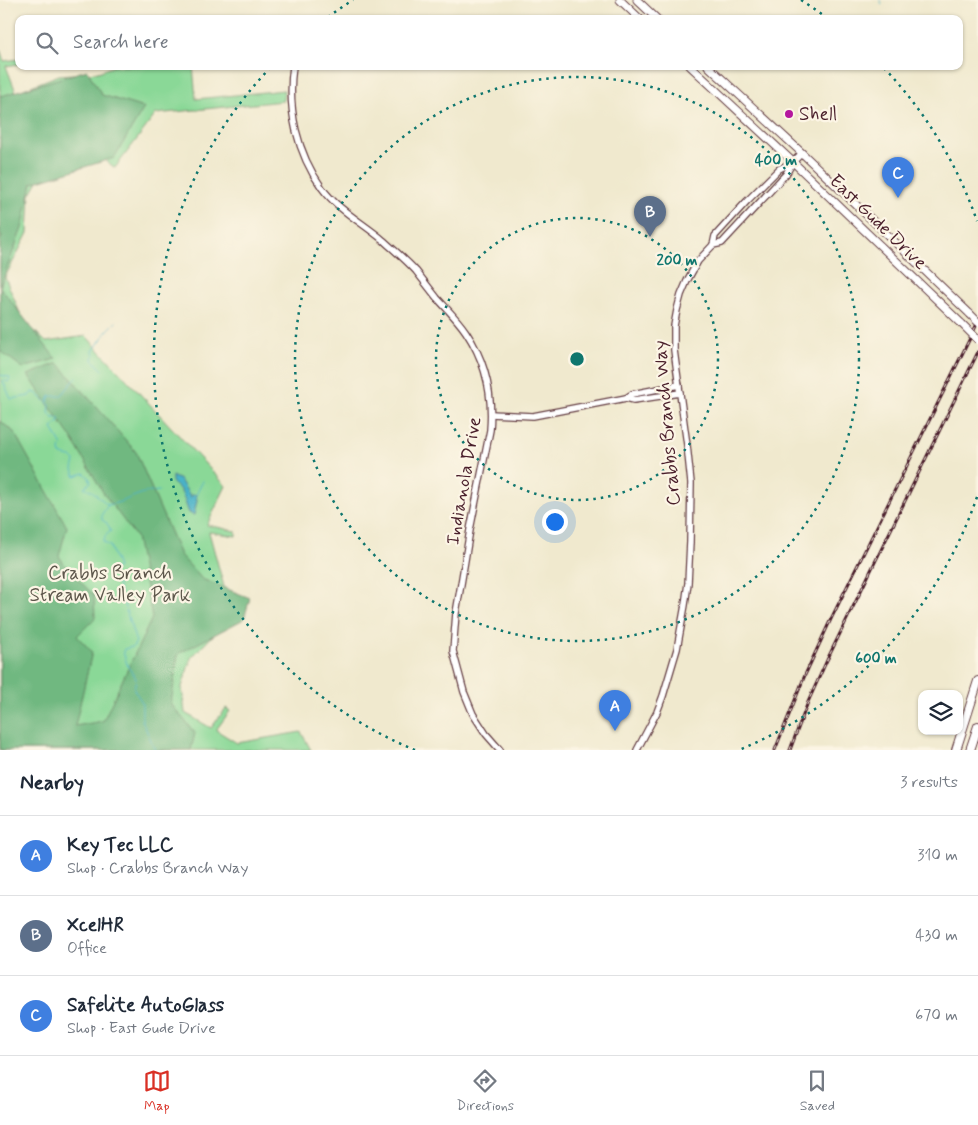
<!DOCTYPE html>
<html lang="en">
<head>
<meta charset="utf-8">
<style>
  :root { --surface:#fff; --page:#f2f2f3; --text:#1f2937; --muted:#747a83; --line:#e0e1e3; --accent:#d93025 }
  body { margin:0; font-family:Mynerve,sans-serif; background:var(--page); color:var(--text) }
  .controls { position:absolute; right:15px; bottom:15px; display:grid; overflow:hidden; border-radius:10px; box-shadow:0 1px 4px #0004 }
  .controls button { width:45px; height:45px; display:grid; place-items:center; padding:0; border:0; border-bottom:1px solid var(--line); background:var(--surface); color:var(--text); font:25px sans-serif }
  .you { position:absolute; left:554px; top:521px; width:18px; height:18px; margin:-12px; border:4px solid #fff; border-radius:50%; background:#1a73e8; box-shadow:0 0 0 8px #1a73e833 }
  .badge { display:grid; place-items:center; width:32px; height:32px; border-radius:50%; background:var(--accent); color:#fff; font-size:16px; font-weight:700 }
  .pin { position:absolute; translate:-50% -41px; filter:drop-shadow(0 1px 2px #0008) }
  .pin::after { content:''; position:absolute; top:26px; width:18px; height:15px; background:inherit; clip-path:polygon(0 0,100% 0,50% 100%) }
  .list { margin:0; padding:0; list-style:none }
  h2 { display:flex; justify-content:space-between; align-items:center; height:65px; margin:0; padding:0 20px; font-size:21px }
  h2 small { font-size:16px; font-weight:400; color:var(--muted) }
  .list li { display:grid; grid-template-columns:32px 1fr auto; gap:15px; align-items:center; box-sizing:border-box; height:80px; padding:0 20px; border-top:1px solid var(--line) }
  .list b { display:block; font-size:19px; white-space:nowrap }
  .list p { margin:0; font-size:16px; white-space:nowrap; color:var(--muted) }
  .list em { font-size:16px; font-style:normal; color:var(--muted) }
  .icon { flex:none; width:28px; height:28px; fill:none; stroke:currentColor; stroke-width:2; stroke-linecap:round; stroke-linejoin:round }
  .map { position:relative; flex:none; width:978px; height:750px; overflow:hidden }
  .search { position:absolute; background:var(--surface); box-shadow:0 1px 4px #0004; left:15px; right:15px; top:15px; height:55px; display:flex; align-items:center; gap:12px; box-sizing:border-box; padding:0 18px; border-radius:10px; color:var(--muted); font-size:19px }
  .sheet { height:305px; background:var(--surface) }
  nav { display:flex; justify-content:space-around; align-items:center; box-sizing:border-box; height:70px; border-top:1px solid var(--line); background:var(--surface); font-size:14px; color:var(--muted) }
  nav a { display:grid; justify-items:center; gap:2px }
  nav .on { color:var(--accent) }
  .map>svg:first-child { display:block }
  .green { fill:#8ad897; stroke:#6a7c61 }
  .forest { fill:#6fb880; stroke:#5c6c56 }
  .water { fill:#4ab2c8; stroke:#4a687a }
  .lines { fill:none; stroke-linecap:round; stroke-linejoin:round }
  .stream { stroke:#4ab2c8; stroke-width:1 }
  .tertiary-casing { stroke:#633d43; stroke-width:8 }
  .secondary-casing { stroke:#633d43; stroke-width:9 }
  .primary-casing { stroke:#633d43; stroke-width:10 }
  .tertiary { stroke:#fff; stroke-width:5.5 }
  .secondary { stroke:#fff; stroke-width:7 }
  .primary { stroke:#fff; stroke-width:8 }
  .rail-casing { stroke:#4a1f2b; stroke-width:3 }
  .rail { stroke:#fcf5e5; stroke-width:1; stroke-dasharray:4; stroke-linecap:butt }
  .secondary-bridge-casing { stroke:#633d43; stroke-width:9; stroke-linecap:butt }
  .secondary-bridge { stroke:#fff; stroke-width:7 }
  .ring { fill:none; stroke:#0f766e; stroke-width:2.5; stroke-dasharray:2.5 5 }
  .poi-dot { fill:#b5179e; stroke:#fcf5e5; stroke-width:2 }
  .labels { text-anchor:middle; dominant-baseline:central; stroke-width:4.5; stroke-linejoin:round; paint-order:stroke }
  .poi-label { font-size:19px; fill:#4a1f2b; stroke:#fcf5e5; text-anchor:start }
  .street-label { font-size:19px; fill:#4a1f2b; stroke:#fcf5e5 }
  .park-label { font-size:19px; fill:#5d564b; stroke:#fcf5e5 }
  .centre { fill:#0f766e; stroke:#fcf5e5; stroke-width:2.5 }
  .ring-label { font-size:15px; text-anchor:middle; font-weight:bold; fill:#0f766e; stroke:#fcf5e5; stroke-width:4.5; stroke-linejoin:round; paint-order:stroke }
</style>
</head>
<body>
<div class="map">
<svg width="978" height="750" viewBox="0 0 978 750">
  <rect width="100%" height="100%" fill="#fcf5e5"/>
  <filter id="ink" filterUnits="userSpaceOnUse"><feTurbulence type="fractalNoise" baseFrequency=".02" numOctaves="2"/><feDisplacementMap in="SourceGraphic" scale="10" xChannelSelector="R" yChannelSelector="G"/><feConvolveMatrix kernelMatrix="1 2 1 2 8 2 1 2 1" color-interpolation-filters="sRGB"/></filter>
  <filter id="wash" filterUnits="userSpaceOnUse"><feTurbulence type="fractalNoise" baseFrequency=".0096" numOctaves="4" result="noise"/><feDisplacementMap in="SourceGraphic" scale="20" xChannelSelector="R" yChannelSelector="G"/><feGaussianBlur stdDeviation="1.12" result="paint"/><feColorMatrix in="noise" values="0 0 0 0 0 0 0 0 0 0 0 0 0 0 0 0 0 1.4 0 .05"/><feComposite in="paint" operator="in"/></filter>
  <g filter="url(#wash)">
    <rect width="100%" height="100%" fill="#f0e9ce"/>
    <path class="green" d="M0,49l4,12 15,-2v5l-13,2 10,26 43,-17 39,-3 16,-6h79l3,33 88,-9 -1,11 -127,13 -41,54 -32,-25 -37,24 -16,28 -2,38 -23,44 17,41 24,24 40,-6 140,150 -19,39 29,6v5l-27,-4 23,84 -41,42 -9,29 3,26 26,15 15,-20 4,3 -14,19 21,13 64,-11 10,18h-311z"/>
    <g class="forest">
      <path d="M87,70l15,25 42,13 -30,50 -82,25 -10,45 -22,59 56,72 -33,9 -23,-17v-110l2,-4 -2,-3v-140l1,2z"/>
      <path d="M58,363l78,89 44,103 22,24 48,19 -6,21 -66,35 -7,50 24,29 -4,17h-191v-329l14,11 53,95 -8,29 10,15 25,24 1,23 -18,18 15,16 -17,74 28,-5 49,-103 -16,-81 -32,-43 -32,-55 -44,-64z"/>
    </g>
    <path class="water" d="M172,476l8,4 11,17 2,-3 3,1 1,5 -3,15 -5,-2c-3,-7 -5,-17 -9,-23 -5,-7 -9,-4 -8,-14z"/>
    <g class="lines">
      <g class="stream">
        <path d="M880,0l2,4"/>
        <path d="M103,370l-10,-10 1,-6 -1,-3 14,-20 9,-9"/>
        <path d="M0,375l9,2 1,2 -2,3 -4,-2 -1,1 8,18 18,-3 3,-4 4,1 14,12 -1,8 4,5h6v4l-7,6 10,18 -2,4 1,5 10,2 4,4 -2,8 2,7 9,-3 4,3 3,6 -7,5 8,4 16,14 -6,9v6l5,3 4,8 -5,4 -3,7 7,4 8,21 -7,4 -3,6 2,4 7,2 19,59 -3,5 -9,2 -1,3 5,15 8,11 -2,12 8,12v18l13,30"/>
        <path d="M48,402l2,-6h11l16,-19"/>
        <path d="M196,495l7,-14"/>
        <path d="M108,505c13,-2 23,-8 35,-12 5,-1 11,-1 16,-2"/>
      </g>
    </g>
  </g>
  <g filter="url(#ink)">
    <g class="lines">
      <defs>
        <g id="tertiary">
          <path d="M293,66c-6,43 4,87 29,122 16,22 41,35 61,52 11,10 23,20 33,31 7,9 14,18 21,27 10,11 21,22 29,34 20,30 27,63 24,98l-20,100 -10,60 -4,23 -3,38 11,41 9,22 13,20 14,16"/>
          <path d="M713,245l9,-2 64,-69 7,-12 9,-9"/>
          <path d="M626,398l6,-4 47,-9"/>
          <path d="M491,414l42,2 93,-18 8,2 46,-7"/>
          <path d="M637,750l20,-38 6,-16 14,-47 8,-44 3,-22 2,-41 1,-59 -4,-38 -13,-95v-24l3,-16 4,-15 6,-14 11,-20 15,-16 2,-9 32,-35 32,-32 14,-7"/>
        </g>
        <g id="secondary">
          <path d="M620,0l20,19"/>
          <path d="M637,0l20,19"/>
          <path d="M690,66l103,96 169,162"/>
          <path d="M708,66l94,87 168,161"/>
        </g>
        <g id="primary">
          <path d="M956,750l22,-69"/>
          <path d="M970,750l8,-24"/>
        </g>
      </defs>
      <use href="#tertiary" class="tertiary-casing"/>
      <use href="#secondary" class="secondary-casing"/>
      <use href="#primary" class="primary-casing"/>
      <use href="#tertiary" class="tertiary"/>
      <use href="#secondary" class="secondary"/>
      <use href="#primary" class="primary"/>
      <defs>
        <g id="rail">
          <path d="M775,750l30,-75 26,-56 147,-297"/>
          <path d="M790,750l18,-48 19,-42 151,-308"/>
        </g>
      </defs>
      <use href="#rail" class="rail-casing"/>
      <use href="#rail" class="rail"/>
      <defs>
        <g id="secondary-bridge">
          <path d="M970,314l8,8"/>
          <path d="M962,324l16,16"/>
        </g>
      </defs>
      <use href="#secondary-bridge" class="secondary-bridge-casing"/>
      <use href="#secondary-bridge" class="secondary-bridge"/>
    </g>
  </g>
  <g class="ring">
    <circle cx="577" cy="359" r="141"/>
    <circle cx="577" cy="359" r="282"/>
    <path d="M977 497A423 423 0 0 1 739 750M415 750A423 423 0 0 1 270 68M328 17A423 423 0 0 1 353 0M801 0A423 423 0 0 1 826 17M884 68A423 423 0 0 1 977 221"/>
  </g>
  <circle class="poi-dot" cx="789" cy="114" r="5"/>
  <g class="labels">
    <g class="poi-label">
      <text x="799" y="114">Shell</text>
    </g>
    <g class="street-label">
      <text transform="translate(878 222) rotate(44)">East Gude Drive</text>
      <text transform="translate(667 423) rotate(-95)">Crabbs Branch Way</text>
      <text transform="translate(464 481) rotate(-80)">Indianola Drive</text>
    </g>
    <g class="park-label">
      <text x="110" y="573">Crabbs Branch<tspan x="110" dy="22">Stream Valley Park</tspan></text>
    </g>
  </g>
  <circle cx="577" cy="359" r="8" class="centre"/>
  <g class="ring-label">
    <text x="776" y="165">400 m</text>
    <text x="677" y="265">200 m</text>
    <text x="876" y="663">600 m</text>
  </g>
</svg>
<div class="controls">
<button><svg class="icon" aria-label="layers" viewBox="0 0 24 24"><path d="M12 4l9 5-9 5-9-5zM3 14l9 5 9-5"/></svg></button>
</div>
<div class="you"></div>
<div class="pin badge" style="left:615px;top:731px;background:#3f7fe0">A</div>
<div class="pin badge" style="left:650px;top:237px;background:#5c6f8a">B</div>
<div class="pin badge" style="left:898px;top:198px;background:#3f7fe0">C</div>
<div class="search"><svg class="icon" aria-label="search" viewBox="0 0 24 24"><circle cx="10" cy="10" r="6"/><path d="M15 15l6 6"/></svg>Search here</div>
</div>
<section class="sheet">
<h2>Nearby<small>3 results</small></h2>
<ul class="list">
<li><span class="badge" style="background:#3f7fe0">A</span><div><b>Key Tec LLC</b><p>Shop · Crabbs Branch Way</p></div><em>310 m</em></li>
<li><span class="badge" style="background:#5c6f8a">B</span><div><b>XcelHR</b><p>Office</p></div><em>430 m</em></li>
<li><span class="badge" style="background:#3f7fe0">C</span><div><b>Safelite AutoGlass</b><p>Shop · East Gude Drive</p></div><em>670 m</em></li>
</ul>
</section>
<nav>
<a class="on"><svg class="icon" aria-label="map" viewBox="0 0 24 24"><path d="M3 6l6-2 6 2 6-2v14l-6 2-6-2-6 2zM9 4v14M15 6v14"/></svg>Map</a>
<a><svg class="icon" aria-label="directions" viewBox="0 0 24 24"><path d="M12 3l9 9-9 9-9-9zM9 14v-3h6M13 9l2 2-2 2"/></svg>Directions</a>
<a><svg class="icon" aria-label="saved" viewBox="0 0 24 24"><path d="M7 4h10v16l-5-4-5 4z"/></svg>Saved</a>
</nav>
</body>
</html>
